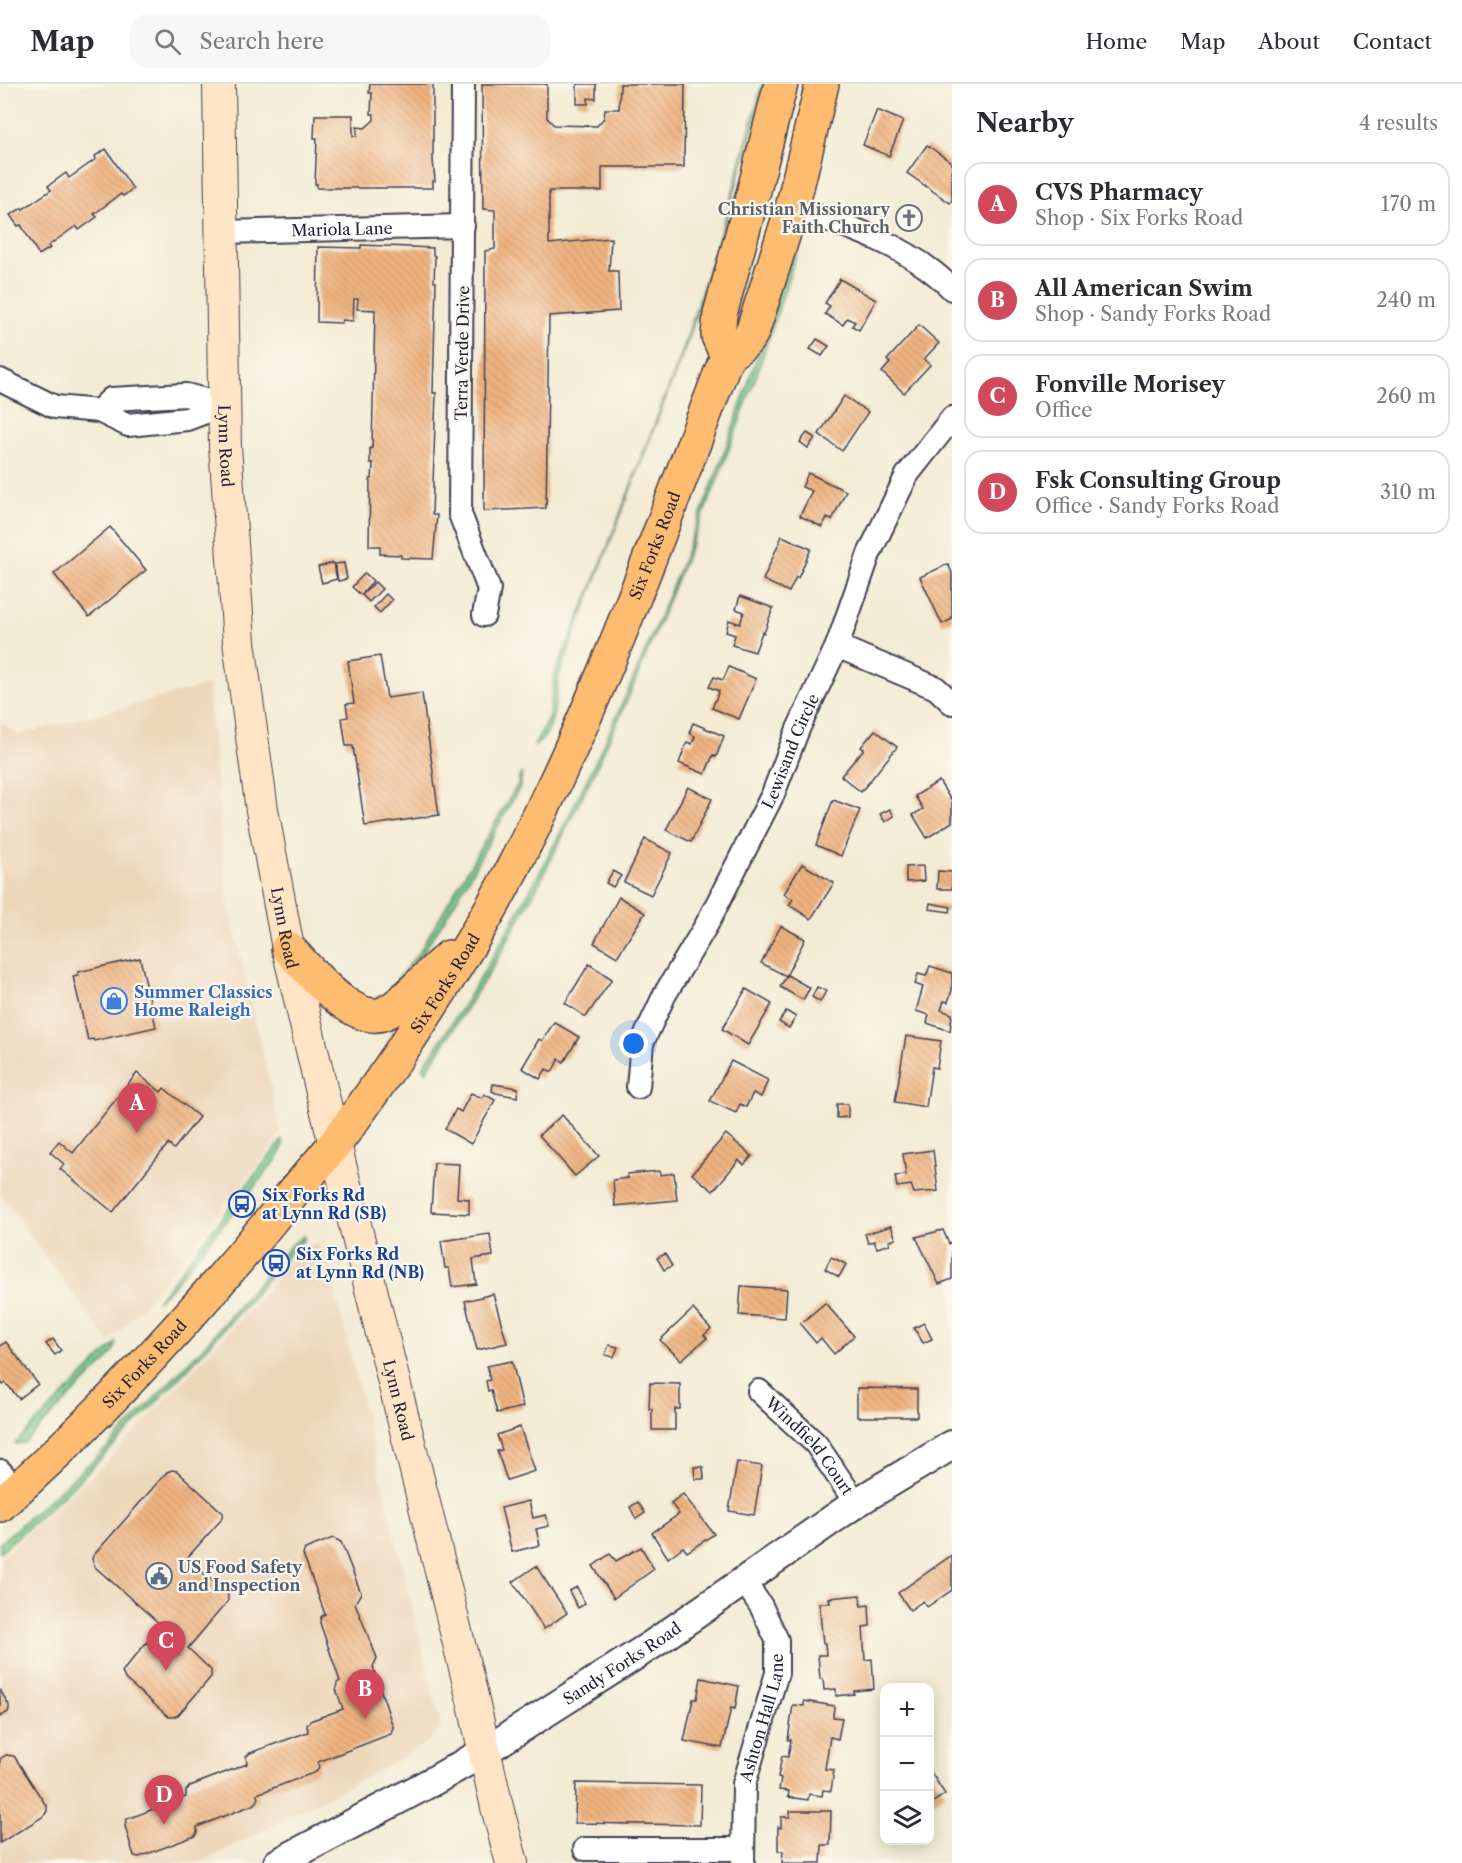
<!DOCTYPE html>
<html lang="en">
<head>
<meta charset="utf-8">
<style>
  :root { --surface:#fff; --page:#f7f7f7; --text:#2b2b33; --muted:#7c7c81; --line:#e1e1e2; --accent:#d1495b }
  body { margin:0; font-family:"Libre Caslon Text",serif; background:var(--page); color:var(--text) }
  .controls { position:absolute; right:18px; bottom:18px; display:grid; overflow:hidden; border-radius:12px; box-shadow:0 3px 15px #0003 }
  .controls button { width:54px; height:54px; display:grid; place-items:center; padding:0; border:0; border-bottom:2px solid var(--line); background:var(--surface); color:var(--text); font:30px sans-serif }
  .you { position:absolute; left:634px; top:960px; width:21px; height:21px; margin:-15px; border:4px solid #fff; border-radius:50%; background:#1a73e8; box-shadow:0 0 0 9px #1a73e833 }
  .badge { display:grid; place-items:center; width:39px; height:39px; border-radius:50%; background:var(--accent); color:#fff; font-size:20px; font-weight:700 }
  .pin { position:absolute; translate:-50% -50px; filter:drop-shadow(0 2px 3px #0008) }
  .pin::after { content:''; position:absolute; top:32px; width:21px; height:18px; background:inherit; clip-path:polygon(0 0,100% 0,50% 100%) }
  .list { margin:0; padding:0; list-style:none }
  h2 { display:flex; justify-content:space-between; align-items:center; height:78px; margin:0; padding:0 24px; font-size:26px }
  h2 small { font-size:20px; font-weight:400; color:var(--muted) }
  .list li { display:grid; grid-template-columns:39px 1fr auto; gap:18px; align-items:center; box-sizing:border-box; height:84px; margin:0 12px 12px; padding:0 12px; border:2px solid var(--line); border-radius:18px }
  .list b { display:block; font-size:22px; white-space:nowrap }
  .list p { margin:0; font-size:20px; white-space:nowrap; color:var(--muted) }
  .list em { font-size:20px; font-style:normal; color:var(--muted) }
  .icon { flex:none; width:33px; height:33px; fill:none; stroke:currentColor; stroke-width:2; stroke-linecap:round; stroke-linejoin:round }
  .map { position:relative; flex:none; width:952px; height:1779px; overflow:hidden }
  header { display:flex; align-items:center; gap:36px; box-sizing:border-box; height:84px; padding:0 30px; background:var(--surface); border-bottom:2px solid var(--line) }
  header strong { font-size:28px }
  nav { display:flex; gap:33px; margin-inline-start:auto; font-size:21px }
  .search { width:420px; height:54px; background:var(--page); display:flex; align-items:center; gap:15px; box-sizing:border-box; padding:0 21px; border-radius:18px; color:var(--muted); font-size:22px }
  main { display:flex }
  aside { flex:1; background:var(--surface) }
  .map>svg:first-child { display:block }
  .built { fill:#edd7bb }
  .grass { fill:#7dcc8b; stroke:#507763; stroke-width:1.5 }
  .building { fill:url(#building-back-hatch) }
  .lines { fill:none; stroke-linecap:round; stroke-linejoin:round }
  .minor-casing { stroke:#414052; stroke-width:26 }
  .tertiary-casing { stroke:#414052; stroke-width:32 }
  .secondary-casing { stroke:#414052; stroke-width:34 }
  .primary-casing { stroke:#414052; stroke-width:36 }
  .minor { stroke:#fff; stroke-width:22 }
  .tertiary { stroke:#fff; stroke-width:28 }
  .secondary { stroke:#ffe4c6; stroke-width:32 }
  .primary { stroke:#febc70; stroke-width:33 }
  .labels { text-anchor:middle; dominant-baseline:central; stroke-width:4.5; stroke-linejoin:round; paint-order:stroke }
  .worship-label { font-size:16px; font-weight:bold; fill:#5b616d; stroke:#fbf7ec; text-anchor:end }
  .street-label { font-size:16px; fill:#22223b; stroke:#fbf7ec }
  .shop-label { font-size:16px; font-weight:bold; fill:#366cbe; stroke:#fbf7ec; text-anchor:start }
  .transit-label { font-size:16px; font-weight:bold; fill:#164399; stroke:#fbf7ec; text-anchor:start }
  .service-label { font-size:16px; font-weight:bold; fill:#4e5e75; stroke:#fbf7ec; text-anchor:start }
</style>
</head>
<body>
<header>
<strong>Map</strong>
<div class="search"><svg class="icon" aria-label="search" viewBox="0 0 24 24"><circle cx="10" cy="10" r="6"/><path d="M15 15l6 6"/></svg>Search here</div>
<nav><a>Home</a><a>Map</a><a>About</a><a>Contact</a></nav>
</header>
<main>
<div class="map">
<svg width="952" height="1779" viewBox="0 0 952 1779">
  <defs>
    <pattern id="building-back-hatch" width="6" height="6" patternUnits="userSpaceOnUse" patternTransform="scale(1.5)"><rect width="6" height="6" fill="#efb380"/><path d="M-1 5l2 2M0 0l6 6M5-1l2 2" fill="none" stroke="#cd9a70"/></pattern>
  </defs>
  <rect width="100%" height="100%" fill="#fbf7ec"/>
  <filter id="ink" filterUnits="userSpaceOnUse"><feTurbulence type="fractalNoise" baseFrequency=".0167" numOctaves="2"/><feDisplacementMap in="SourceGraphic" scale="12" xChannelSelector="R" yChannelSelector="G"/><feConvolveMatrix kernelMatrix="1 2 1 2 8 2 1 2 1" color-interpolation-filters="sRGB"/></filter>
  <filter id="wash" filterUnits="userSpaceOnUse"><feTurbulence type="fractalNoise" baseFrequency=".008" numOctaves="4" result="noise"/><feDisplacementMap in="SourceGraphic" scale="24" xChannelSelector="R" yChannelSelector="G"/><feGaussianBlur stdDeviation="1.35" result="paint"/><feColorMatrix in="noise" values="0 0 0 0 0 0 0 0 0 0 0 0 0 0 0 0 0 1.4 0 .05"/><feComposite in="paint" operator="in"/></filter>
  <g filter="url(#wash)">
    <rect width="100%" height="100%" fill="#f3ebd4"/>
    <g class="built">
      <path d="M208,601l18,208 55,240 -10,15 -121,150 -41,45 -108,-147 -1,-4v-470l18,13z"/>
      <path d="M311,1160h6l9,10 113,463 1,7 -1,7 -14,13 -23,14 -202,105h-200v-305l106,-95 153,-164 41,-50z"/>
    </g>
    <g class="grass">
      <path d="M762,0h3l-1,6 -41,141 -33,104 -131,340c-3,20 -4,61 -25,71l14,-27 7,-46 41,-96 85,-222 46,-142z"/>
      <path d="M796,161l3,1 -42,128 -39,105 -87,213 -37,81 -55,111 -45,81 -68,107 -3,-5c122,-180 212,-379 289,-582 21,-54 38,-109 57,-163 8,-26 14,-54 27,-77z"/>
      <path d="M522,689l-2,14 -66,117 -41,65 -27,27 -13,3 13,-6 34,-42 98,-167 1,-7z"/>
      <path d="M282,1056l1,6 -5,12 -107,130 -14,13z"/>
      <path d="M304,1152v4l-8,6c-92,108 -188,213 -296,306v-9l109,-97 96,-101 86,-100z"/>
      <path d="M116,1259l-2,8 -5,7 -85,85 -9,1z"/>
    </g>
    <g id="blocks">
      <g class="building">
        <path d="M370,0h63v76l2,21h-2v7h-116v-4h-2l2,-46h-3l1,-23h38v21h4v-9l8,1 9,-8v-6h-3l1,-21h-3z"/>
        <path d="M482,0h65v34l7,7 43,1 7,-8 1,-9h14l1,-25h65l-1,83h-82v24h-53v53l62,-6 -2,33h9l1,40 -70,5 -3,192 -62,3 1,-260 10,-2v-39l-12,-1z"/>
        <path d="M577,0h19v15l-8,-1v6h-11z"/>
        <path d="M877,26l26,11 -14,35 -26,-11z"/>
        <path d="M927,61l25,18v37l-2,3 -43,-30z"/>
        <path d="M106,65l27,40 -10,7 -2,-2 -27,20 3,3 -18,13 -3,-4 -28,20 2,2 -11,7 -18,-30 -3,1 -8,-11 12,-7 1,1 28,-19 -3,-4 18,-13 3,5 27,-19 -1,-3z"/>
        <path d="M361,161l72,3v7l2,1 -1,26h2l-3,111h3l-4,122h5l-4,44 -32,-1v-3l-21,-1v-8h-11l1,-67h2l1,-16h-3v-15h2l3,-138 -18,-1 1,-10h-4l-1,22 -11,-1v3l-25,-1 1,-75 43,1z"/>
        <path d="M840,195l36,21 -17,30 -7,-4 3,-4 -8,-4 -4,7 -18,-11 5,-8 -5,-3z"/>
        <path d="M919,241l20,18 -15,16 6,6 -26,28 -22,-21 8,-9 -3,-3z"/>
        <path d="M817,255l12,7 -7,10 -12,-7z"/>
        <path d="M844,312l24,16 -26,39 -23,-17z"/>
        <path d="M807,349l8,5 -7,10 -8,-6z"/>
        <path d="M808,389l38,18 -14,29 -5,-2 -5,9 -22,-11 12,-25 -10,-4z"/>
        <path d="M110,443l36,43 -57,47 -35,-43z"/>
        <path d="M782,452l29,13 -13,29 -2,-1 -7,15 -26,-12z"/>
        <path d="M333,479l4,16 -15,4 -4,-16z"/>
        <path d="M344,479l3,16 -9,2 -3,-17z"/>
        <path d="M948,480l4,9v46l-10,5 -22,-47z"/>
        <path d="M365,489l8,8 -12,14 -9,-8z"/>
        <path d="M375,498l7,7 -13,13 -7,-7z"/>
        <path d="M386,510l6,6 -12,13 -6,-6z"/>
        <path d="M740,512l33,12 -9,25 -2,-1 -7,20 -23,-7 3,-10 -9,-3 3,-12 11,4 4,-12 -8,-3z"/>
        <path d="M380,572l7,42 35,-5 17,122 -74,11 -12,-80h-7l-4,-28 6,-1 -2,-13 8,-1 -6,-42z"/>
        <path d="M729,583l27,12 -17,40 -27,-11 7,-17 -10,-4 5,-10 9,3z"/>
        <path d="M693,639l31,13 -8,21 -3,-2 -8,19 -26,-11 8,-21 5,2 3,-8 -6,-3z"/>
        <path d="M875,646l22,17 -36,45 -20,-16 23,-27 -3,-2z"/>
        <path d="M939,697l13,21v20l-25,16 -14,-23 10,-6 -8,-13z"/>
        <path d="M688,703l24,12 -21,43 -25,-12z"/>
        <path d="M833,716l27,10 -19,46 -25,-11z"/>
        <path d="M890,725l4,7 -9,6 -5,-8z"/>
        <path d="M645,755l27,14 -21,42 -27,-13z"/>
        <path d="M802,780l32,19 -23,36 -22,-14 4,-6 -9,-5z"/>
        <path d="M923,782l1,15 -18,1v-15z"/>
        <path d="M613,787l8,5 -8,11 -7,-4z"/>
        <path d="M938,787l14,1v17h-15z"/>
        <path d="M619,813l26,16 -28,44 -23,-14z"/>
        <path d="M930,819l21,4 -1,5 -21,-3z"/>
        <path d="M781,842l24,13 -19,37 -25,-13z"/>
        <path d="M140,874l16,69 -62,14 -1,-2 -5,1 -15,-64 5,-1v-3z"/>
        <path d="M589,880l23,15 -26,38 -21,-14z"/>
        <path d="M930,882l22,7v17l-4,12 -4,-1 -3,9 11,4 -2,17 -23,-8 2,-8 -13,-4 7,-24 -8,-3 3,-10 8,2z"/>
        <path d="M787,891l23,13 -7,12 -23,-13z"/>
        <path d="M817,903l9,4 -6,11 -8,-5z"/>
        <path d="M746,905l26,15 -24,41 -26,-16z"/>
        <path d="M786,927l10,6 -7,11 -10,-6z"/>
        <path d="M554,938l25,15 -15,25 -5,-3 -7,13 -6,-3 -6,10 -18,-11 17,-29 3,2z"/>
        <path d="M906,952l35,5 -4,27 -5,-1 -6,40 -31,-5z"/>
        <path d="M731,977l37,19 -7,17 -8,-4 -7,14 -6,-3 -4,9 -26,-12z"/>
        <path d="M137,989l24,19 3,-4 35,29 -25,32 -6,-5 -55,68 -53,-43 4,-5 -14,-12 9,-11 14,12z"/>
        <path d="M493,1000l25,4 -1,9 -21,-4 -4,-2z"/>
        <path d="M471,1009l11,5 2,-4 11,6 -24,44 -26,-15 11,-20 5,3z"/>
        <path d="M837,1020h11v13l-11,1z"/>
        <path d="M562,1031l37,41 -24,20 -36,-41z"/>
        <path d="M726,1050l26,22 -8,9 -5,-5 -26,31 -21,-17z"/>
        <path d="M933,1066l5,41 -24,2 -3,-8 -14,2 -2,-11 11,-1 -3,-21z"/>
        <path d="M434,1079l25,1 -2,34 12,1v15l-38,-2z"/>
        <path d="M659,1087l1,4 14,-2 3,27 -62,6 -2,-26 15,-2 -1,-4z"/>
        <path d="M891,1142l5,13 -7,2 1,3 -13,4 -3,-7 -6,2 -3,-9z"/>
        <path d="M943,1146l6,14 3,-2v37l-13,5 -23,-47z"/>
        <path d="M490,1150l3,22 -20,3 3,25 -24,3 -3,-19h-4l-4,-27z"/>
        <path d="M665,1170l7,12 -8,4 -7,-12z"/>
        <path d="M831,1173l15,7 -7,13 -14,-8z"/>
        <path d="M741,1202l46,3 -2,29 -46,-3z"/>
        <path d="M493,1210l14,49 -30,7 -12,-49z"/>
        <path d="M825,1219l29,33 -20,18 -13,-16 -5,5 -16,-19z"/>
        <path d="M693,1225l18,20 -7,6 3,3 -26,22 -21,-20z"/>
        <path d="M924,1239l8,16 -9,4 -9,-15z"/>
        <path d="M53,1255l8,11 -6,5 -9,-11z"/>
        <path d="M6,1258l32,42 -19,15 -13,-16 -3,2 -3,-4v-35z"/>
        <path d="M609,1261l9,2 -4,10 -9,-2z"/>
        <path d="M512,1277l11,46 -26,6 -6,-23 -3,1 -2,-10 4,-1 -3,-14z"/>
        <path d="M650,1299l30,1v25h-5v21h-23v-21h-3z"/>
        <path d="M857,1304l60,1v28h-60z"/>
        <path d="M520,1343l15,44 -28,9 -10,-29 5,-1 -5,-15z"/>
        <path d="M737,1378l25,4 -8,49 -25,-4z"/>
        <path d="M694,1383h9l1,12h-9z"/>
        <path d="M172,1386l5,1 46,42 -2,7 -34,38 41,37v6l-40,47 23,22v7l-33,38 -5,2h-4l-44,-38 -3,-7 39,-47 -66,-58 -3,-8 1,-3 74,-84z"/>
        <path d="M683,1410l31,40 -27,18 -4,-5 -15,11 -16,-25 27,-19 -8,-11z"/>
        <path d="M529,1417l4,17 13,-3 3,11 -13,3 4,16 -28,7 -11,-44z"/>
        <path d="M638,1418l7,11 -9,6 -6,-12z"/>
        <path d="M333,1454l8,4 20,51 -6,10 22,55 -4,9 20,60 -2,7 -73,28 1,5 -3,5 -59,22 1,6 -3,4 -58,23v5l-2,4 -56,21 -5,-1 -9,-30 2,-7 59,-22v-6l4,-5 57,-22 -1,-7 4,-4 58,-21 -1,-7 3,-4 33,-12 -7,-20 1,-6 3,-2 -20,-58 1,-6 4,-3 -22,-60 2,-5z"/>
        <path d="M641,1463l13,22 -40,29 -21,-32 17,-12 6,7z"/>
        <path d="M952,1471v35l-25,17 -4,-6 -13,9 -12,-17z"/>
        <path d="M536,1482l31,47 -23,16 -31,-47z"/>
        <path d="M577,1503l8,17 -7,4 -9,-17z"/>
        <path d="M860,1511l1,11 8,-1 1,21 -7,1 2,33 7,-1 2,30 -20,2v3l-18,2v-7l-12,1 -1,-11h-3l-2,-24h8l-1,-12h-2l-4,-40h11l-1,-5z"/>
        <path d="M701,1594l38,8 -4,23 -4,-1 -9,40 -38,-7 9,-42h4z"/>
        <path d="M0,1606l9,15v4l-1,3 -8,5z"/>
        <path d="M804,1617l30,5 -1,11 9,1 -4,21 -8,-2 -5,32 9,1 -3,21 -8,-1 -1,6 -13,-2 -1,6 -20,-3 1,-6 -10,-1 2,-12 -3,-1 4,-21 6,1 3,-17h-3l5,-35 11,1z"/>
        <path d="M6,1671l8,1 33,51v4l-3,5 -44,27v-84z"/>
        <path d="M930,1687l15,23 -15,10z"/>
        <path d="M576,1699l125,2 -1,40 -125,-2z"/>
        <path d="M790,1727h41l-1,34h-8l-1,18h-39l1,-12h-5v-24l3,1v-11h9z"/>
      </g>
    </g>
  </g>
  <g filter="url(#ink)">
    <use href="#blocks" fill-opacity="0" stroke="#414052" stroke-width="1.5"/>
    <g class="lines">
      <defs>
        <g id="minor">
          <path d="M463,0l-3,430 29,75 -5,26"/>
          <path d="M792,124c57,18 118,38 160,81"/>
          <path id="s1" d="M222,148l241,-6"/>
          <path d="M0,296l55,27 44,4 29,14 59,-6 37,-14"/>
          <path d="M99,327l12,-12 75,-4 38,10"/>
          <path d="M837,562l99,42 16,15"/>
          <path id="s2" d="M638,1003l4,-44 23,-49 42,-70 66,-130 25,-65 39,-83 32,-92 38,-79 45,-57"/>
          <path id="s3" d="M759,1307l57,53 40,59"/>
          <path d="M0,1387l17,19"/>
          <path d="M585,1765h158"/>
          <path id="s4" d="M743,1779l1,-79 33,-111v-33l-16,-34 -17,-25"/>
        </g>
        <g id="tertiary">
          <path id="s5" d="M278,1779l157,-83 49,-28 169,-108 203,-141 96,-58"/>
        </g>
        <g id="secondary">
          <path id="s6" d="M219,0l6,362 14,196 23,168 26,138 33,140 151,608 25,111 15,56"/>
        </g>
        <g id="primary">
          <path d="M727,272l-9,-20 2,-22 32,-116 29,-114"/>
          <path d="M288,864c20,20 65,79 97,65 18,-8 46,-42 64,-56"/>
          <path id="s7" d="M0,1421c106,-94 200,-197 289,-307 15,-18 30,-35 45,-53 27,-34 51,-71 76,-107 29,-44 58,-89 84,-135 96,-174 162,-362 233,-547 11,-9 20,-12 26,-26l39,-122 30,-124"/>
        </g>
      </defs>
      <use href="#minor" class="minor-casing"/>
      <use href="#tertiary" class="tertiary-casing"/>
      <use href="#secondary" class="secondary-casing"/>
      <use href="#primary" class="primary-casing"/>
      <use href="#minor" class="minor"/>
      <use href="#tertiary" class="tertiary"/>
      <use href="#secondary" class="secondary"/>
      <use href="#primary" class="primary"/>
    </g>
  </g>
  <defs>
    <symbol id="church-ring" viewBox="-11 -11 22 22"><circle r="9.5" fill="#fbf7ec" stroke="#6b7280" stroke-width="1.5"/><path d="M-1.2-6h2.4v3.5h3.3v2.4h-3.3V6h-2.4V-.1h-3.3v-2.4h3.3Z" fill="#6b7280"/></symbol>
    <symbol id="shop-ring" viewBox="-11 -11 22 22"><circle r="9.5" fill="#fbf7ec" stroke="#3f7fe0" stroke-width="1.5"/><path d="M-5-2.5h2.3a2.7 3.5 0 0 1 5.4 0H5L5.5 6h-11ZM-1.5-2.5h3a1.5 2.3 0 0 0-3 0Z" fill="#3f7fe0"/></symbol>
    <symbol id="bus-ring" viewBox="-11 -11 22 22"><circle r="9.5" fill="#fbf7ec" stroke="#1a4fb4" stroke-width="1.5"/><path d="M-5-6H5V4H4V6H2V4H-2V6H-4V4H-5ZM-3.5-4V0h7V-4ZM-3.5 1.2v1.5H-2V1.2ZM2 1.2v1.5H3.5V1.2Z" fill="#1a4fb4"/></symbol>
    <symbol id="civic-ring" viewBox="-11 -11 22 22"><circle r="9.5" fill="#fbf7ec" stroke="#5c6f8a" stroke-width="1.5"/><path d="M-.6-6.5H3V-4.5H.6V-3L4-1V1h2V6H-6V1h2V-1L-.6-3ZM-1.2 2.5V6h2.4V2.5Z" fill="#5c6f8a"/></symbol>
  </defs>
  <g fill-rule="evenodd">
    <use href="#church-ring" x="894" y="119" width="30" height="30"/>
    <use href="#shop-ring" x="99" y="902" width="30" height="30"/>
    <use href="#bus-ring" x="227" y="1105" width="30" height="30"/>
    <use href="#bus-ring" x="261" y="1164" width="30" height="30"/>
    <use href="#civic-ring" x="144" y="1477" width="30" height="30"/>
  </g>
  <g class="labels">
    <g class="worship-label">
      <text x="890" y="125">Christian Missionary<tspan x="890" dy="18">Faith Church</tspan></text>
    </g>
    <g class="street-label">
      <text stroke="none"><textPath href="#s1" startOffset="120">Mariola Lane</textPath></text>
      <text transform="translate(462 269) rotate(-89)">Terra Verde Drive</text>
      <text stroke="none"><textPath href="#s6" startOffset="362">Lynn Road</textPath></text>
      <text stroke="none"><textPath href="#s7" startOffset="1174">Six Forks Road</textPath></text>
      <text stroke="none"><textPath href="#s2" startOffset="372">Lewisand Circle</textPath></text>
      <text stroke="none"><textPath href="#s6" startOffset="848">Lynn Road</textPath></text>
      <text stroke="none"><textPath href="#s7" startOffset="688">Six Forks Road</textPath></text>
      <text stroke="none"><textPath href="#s7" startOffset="202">Six Forks Road</textPath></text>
      <text stroke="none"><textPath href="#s6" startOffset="1334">Lynn Road</textPath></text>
      <text stroke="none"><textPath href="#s3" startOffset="75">Windfield Court</textPath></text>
      <text stroke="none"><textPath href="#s5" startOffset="398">Sandy Forks Road</textPath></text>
      <text stroke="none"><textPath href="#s4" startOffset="148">Ashton Hall Lane</textPath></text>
    </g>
    <g class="shop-label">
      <text x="134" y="908">Summer Classics<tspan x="134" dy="18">Home Raleigh</tspan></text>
    </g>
    <g class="transit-label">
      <text x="262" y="1111">Six Forks Rd<tspan x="262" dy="18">at Lynn Rd (SB)</tspan></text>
      <text x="296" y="1170">Six Forks Rd<tspan x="296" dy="18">at Lynn Rd (NB)</tspan></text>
    </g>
    <g class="service-label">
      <text x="178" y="1483">US Food Safety<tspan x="178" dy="18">and Inspection</tspan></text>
    </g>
  </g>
</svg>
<div class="controls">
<button>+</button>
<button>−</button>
<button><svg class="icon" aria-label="layers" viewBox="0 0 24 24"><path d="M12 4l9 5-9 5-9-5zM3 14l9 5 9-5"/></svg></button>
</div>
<div class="you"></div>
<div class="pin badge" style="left:137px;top:1049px">A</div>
<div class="pin badge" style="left:365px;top:1635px">B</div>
<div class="pin badge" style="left:166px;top:1587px">C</div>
<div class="pin badge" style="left:164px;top:1741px">D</div>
</div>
<aside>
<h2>Nearby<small>4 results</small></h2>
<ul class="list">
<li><span class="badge">A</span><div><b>CVS Pharmacy</b><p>Shop · Six Forks Road</p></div><em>170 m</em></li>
<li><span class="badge">B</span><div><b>All American Swim</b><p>Shop · Sandy Forks Road</p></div><em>240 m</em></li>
<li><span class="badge">C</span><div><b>Fonville Morisey</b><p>Office</p></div><em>260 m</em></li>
<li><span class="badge">D</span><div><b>Fsk Consulting Group</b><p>Office · Sandy Forks Road</p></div><em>310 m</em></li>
</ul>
</aside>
</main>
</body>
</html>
